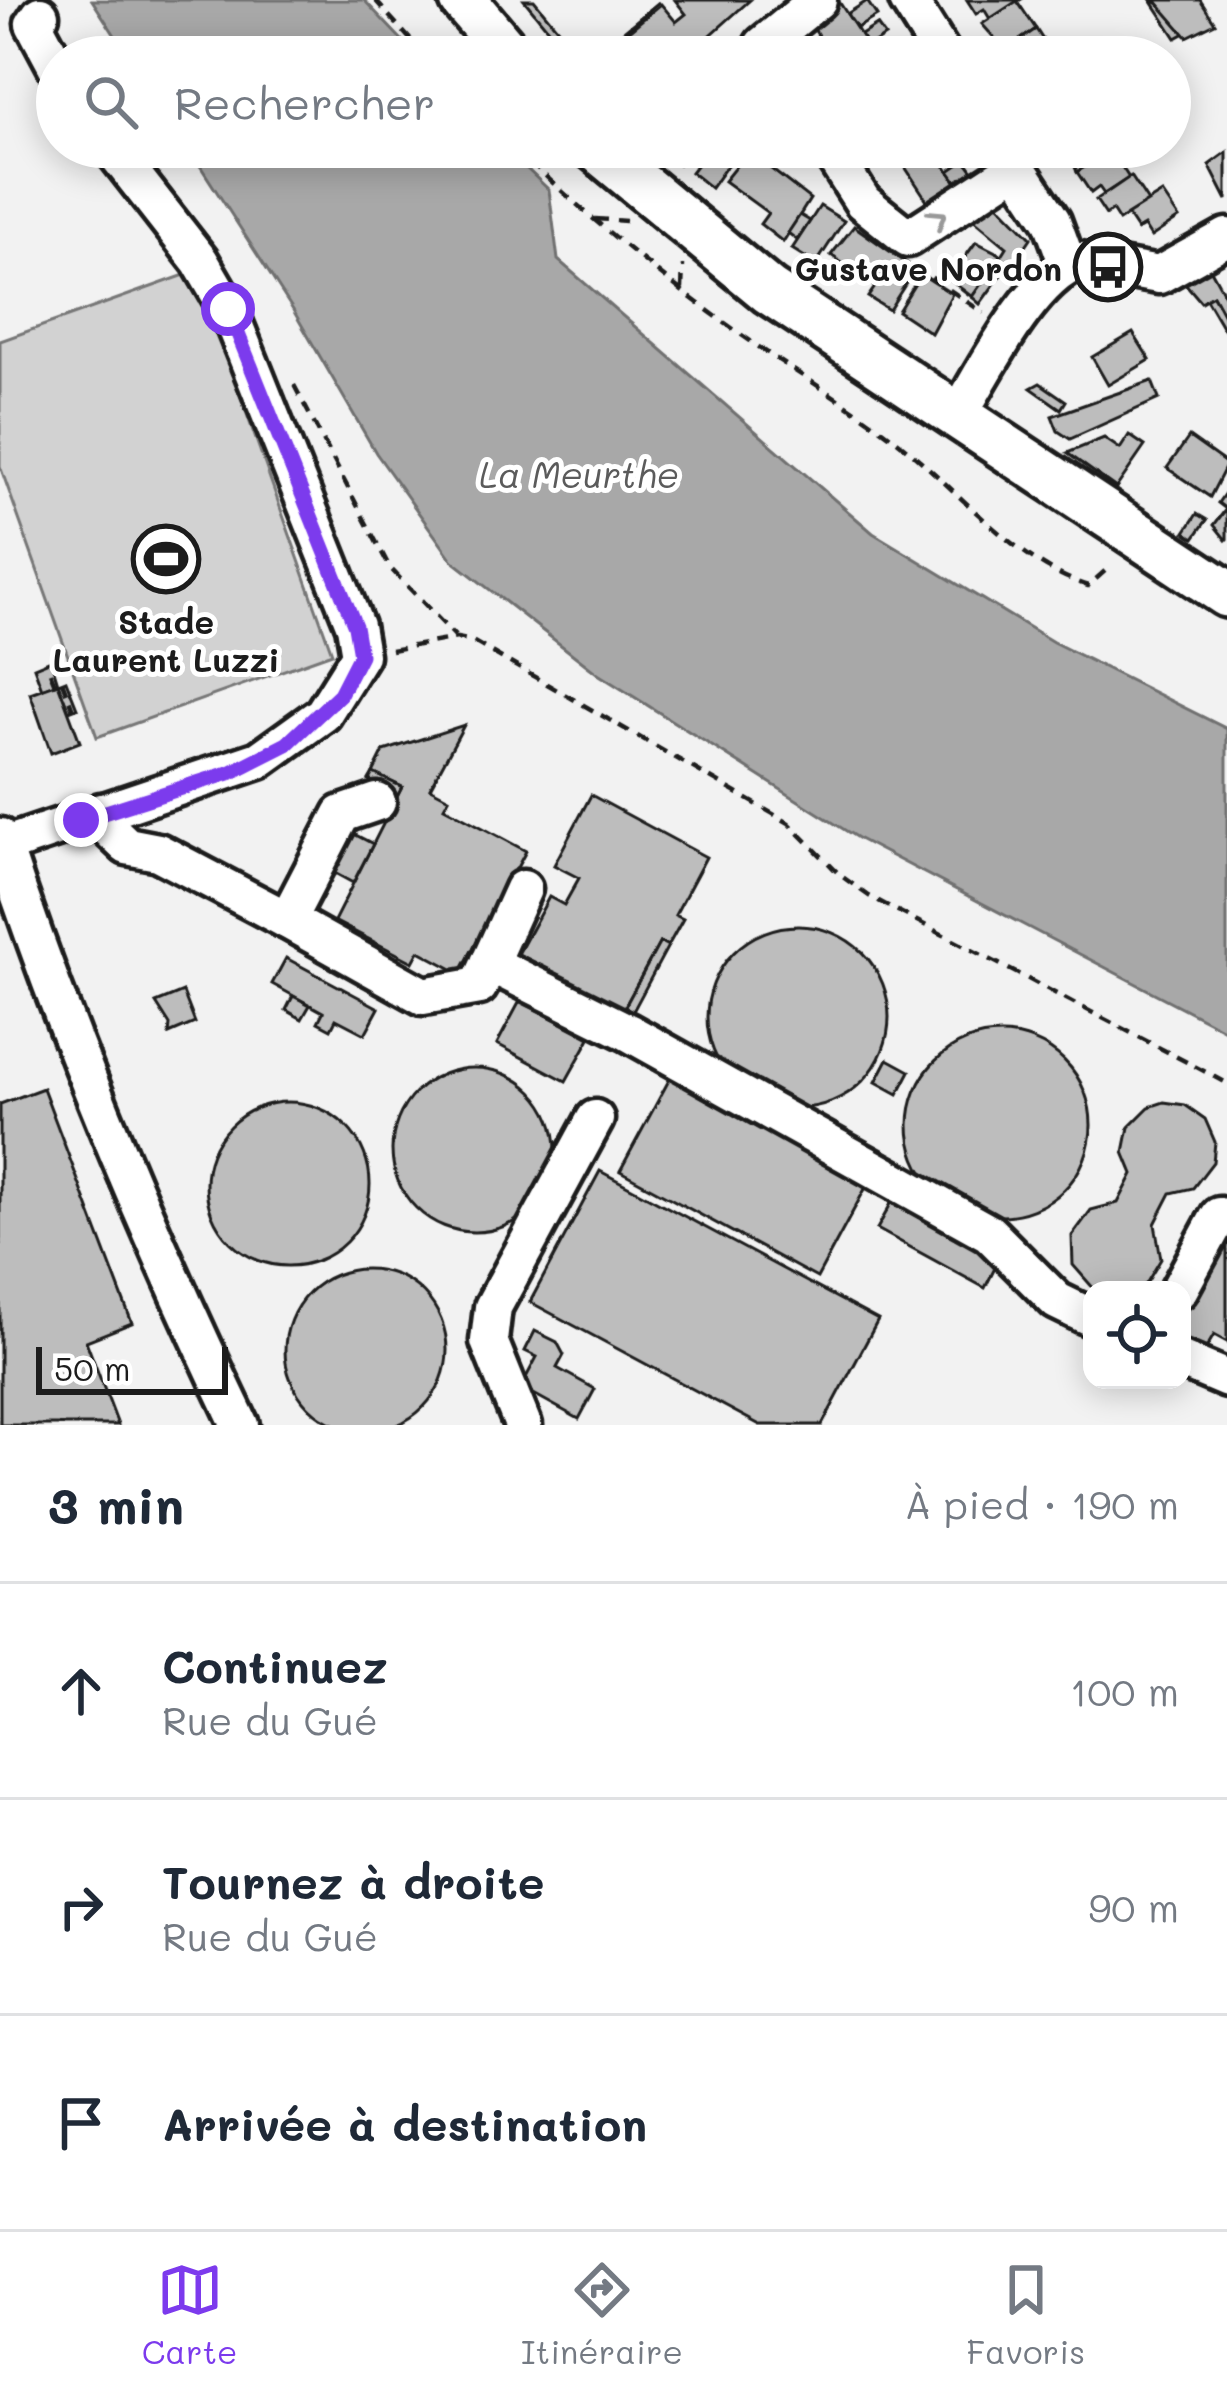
<!DOCTYPE html>
<html lang="fr">
<head>
<meta charset="utf-8">
<style>
  :root { --surface:#fff; --page:#f6f6f7; --text:#1f2937; --muted:#747a83; --line:#e0e1e3; --accent:#7c3aed }
  body { margin:0; font-family:Mali,sans-serif; background:var(--page); color:var(--text) }
  .controls { position:absolute; right:36px; bottom:36px; display:grid; overflow:hidden; border-radius:24px; box-shadow:0 6px 30px #0003 }
  .controls button { width:108px; height:108px; display:grid; place-items:center; padding:0; border:0; border-bottom:3px solid var(--line); background:var(--surface); color:var(--text); font:60px sans-serif }
  .scale { position:absolute; left:36px; bottom:30px; width:192px; box-sizing:border-box; padding-left:12px; border:6px solid #1c1c1c; border-top:0; font-size:33px; line-height:42px; white-space:nowrap; color:#1c1c1c; -webkit-text-stroke:9px #fff; paint-order:stroke }
  .stop { position:absolute; width:36px; height:36px; margin:-27px; border:9px solid #7c3aed; border-radius:50%; background:#fff }
  .stop.end { background:#7c3aed; border-color:#fff; box-shadow:0 3px 12px #0008 }
  .list { margin:0; padding:0; list-style:none }
  h2 { display:flex; justify-content:space-between; align-items:center; height:156px; margin:0; padding:0 48px; font-size:51px }
  h2 small { font-size:39px; font-weight:400; color:var(--muted) }
  .list li { display:grid; grid-template-columns:78px 1fr auto; gap:36px; align-items:center; box-sizing:border-box; height:216px; padding:0 48px; border-top:3px solid var(--line) }
  .list b { display:block; font-size:45px; white-space:nowrap }
  .list p { margin:0; font-size:39px; white-space:nowrap; color:var(--muted) }
  .list em { font-size:39px; font-style:normal; color:var(--muted) }
  .icon { flex:none; width:66px; height:66px; fill:none; stroke:currentColor; stroke-width:2; stroke-linecap:round; stroke-linejoin:round }
  .map { position:relative; flex:none; width:1227px; height:1425px; overflow:hidden }
  .search { position:absolute; background:var(--surface); box-shadow:0 6px 30px #0003; left:36px; right:36px; top:36px; height:132px; display:flex; align-items:center; gap:30px; box-sizing:border-box; padding:0 42px; border-radius:66px; color:var(--muted); font-size:45px }
  .sheet { height:804px; background:var(--surface) }
  nav { display:flex; justify-content:space-around; align-items:center; box-sizing:border-box; height:168px; border-top:3px solid var(--line); background:var(--surface); font-size:33px; color:var(--muted) }
  nav a { display:grid; justify-items:center; gap:6px }
  nav .on { color:var(--accent) }
  .map>svg:first-child { display:block }
  .green { fill:#d2d2d2; stroke:#777; stroke-width:3 }
  .water { fill:#a8a8a8; stroke:#707070; stroke-width:3 }
  .building { fill:#bdbdbd; stroke:#1c1c1c; stroke-width:3 }
  .lines { fill:none; stroke-linecap:round; stroke-linejoin:round }
  .minor-casing { stroke:#1c1c1c; stroke-width:45 }
  .major-casing { stroke:#1c1c1c; stroke-width:54 }
  .path { stroke:#1c1c1c; stroke-width:4.5; stroke-dasharray:12 9; stroke-linecap:butt }
  .minor { stroke:#fff; stroke-width:36 }
  .major { stroke:#fff; stroke-width:45 }
  .oneway { stroke:#999 }
  .route { stroke:#7c3aed; stroke-width:15 }
  .labels { text-anchor:middle; dominant-baseline:central; stroke-width:10; stroke-linejoin:round; paint-order:stroke }
  .poi-label { font-size:33px; font-weight:bold; fill:#1c1c1c; stroke:#fff; text-anchor:end }
  .water-label { font-size:36px; font-style:italic; fill:#5b5b5b; stroke:#fff }
</style>
</head>
<body>
<div class="map">
<svg width="1227" height="1425" viewBox="0 0 1227 1425">
  <rect width="100%" height="100%" fill="#f2f2f2"/>
  <filter id="ink" filterUnits="userSpaceOnUse"><feTurbulence type="fractalNoise" baseFrequency=".00833" numOctaves="2"/><feDisplacementMap in="SourceGraphic" scale="24" xChannelSelector="R" yChannelSelector="G"/><feConvolveMatrix kernelMatrix="1 2 1 2 8 2 1 2 1" color-interpolation-filters="sRGB"/></filter>
  <g filter="url(#ink)">
    <path class="green" d="M196,271l136,382 -235,84 -97,-271v-125z"/>
    <g class="water">
      <path d="M92,0h272l54,57h-289z"/>
      <path d="M188,147h316l45,43 9,70 315,273 180,109 174,87v302l-368,-192 -261,-165 -145,-113 -77,-108 -83,-143z"/>
    </g>
    <g class="building">
      <path d="M524,0h10l47,57h-10z"/>
      <path d="M675,0h75l-64,57h-89l64,-53 15,18 10,-8z"/>
      <path d="M838,0l37,57h-43l-25,-39z"/>
      <path d="M967,0h53l-30,19 -6,-10 -8,5z"/>
      <path d="M1151,0l14,7 20,26 -9,5z"/>
      <path d="M1155,0h45l15,23 -28,14z"/>
      <path d="M867,1l10,15 -20,12 -10,-14z"/>
      <path d="M1017,1l19,28 -31,21 -23,-26z"/>
      <path d="M659,2l-62,55h-5z"/>
      <path d="M877,25l8,11 -17,11 -7,-12z"/>
      <path d="M1036,29l18,28h-45l-4,-7z"/>
      <path d="M662,147h32l-15,17z"/>
      <path d="M694,147h16l-14,19 -11,-8z"/>
      <path d="M710,147h30l-29,41 -20,-16z"/>
      <path d="M892,147h41l29,45 -28,19z"/>
      <path d="M1067,147h47l-37,25z"/>
      <path d="M1111,150l18,28 -25,16 -5,-7 -8,6 -14,-21z"/>
      <path d="M748,151l62,48 -27,43 -23,-18 8,-11 -44,-32z"/>
      <path d="M1227,152v48l-18,-35z"/>
      <path d="M965,160l8,11 -16,11 -8,-11z"/>
      <path d="M1131,176l17,26 -29,19 -7,-11 -6,5 -10,-15z"/>
      <path d="M1162,193l17,25 -28,19 -7,-11 -7,4 -10,-15z"/>
      <path d="M997,203l34,35 -19,28 -12,-9 -28,40 -23,-18 27,-37 26,13 5,-8 -34,-28z"/>
      <path d="M820,206l24,15 -28,43 -24,-15z"/>
      <path d="M800,215l10,6 -13,19 -9,-7z"/>
      <path d="M854,226l61,43 -26,41 -21,-13 7,-10 -44,-32z"/>
      <path d="M1000,257l9,7 -29,40 -8,-7z"/>
      <path d="M1210,268l17,31v22l-14,-26 -12,7 -17,-20z"/>
      <path d="M921,274l31,20 -21,39 -33,-22z"/>
      <path d="M1213,295l14,26 -4,7 -17,-29z"/>
      <path d="M1133,333l17,27 -42,25 -16,-28z"/>
      <path d="M1152,381l7,18 -89,40 -12,-8 -6,-15z"/>
      <path d="M1040,383l26,18 -5,8 -30,-21z"/>
      <path d="M1129,435l16,11 -29,42 -49,-35 37,-15 16,11z"/>
      <path d="M1189,437l38,27 -17,33 -43,-29z"/>
      <path d="M1227,490v49l-1,1 -12,-15 12,-16 -8,-6z"/>
      <path d="M1197,514l10,6 -13,18 -9,-6z"/>
      <path d="M51,660l7,23 -16,6 -8,-22z"/>
      <path d="M66,680l11,28 -8,3 -11,-28z"/>
      <path d="M58,683l22,59 -29,11 -21,-60z"/>
      <path d="M464,725l-34,63 19,10 -5,9 82,44 -66,122 -41,-22 -6,11 -79,-41 68,-134 -29,-14 11,-22z"/>
      <path d="M373,773l29,14 -4,8 -29,-15z"/>
      <path d="M591,795l115,62 -31,58 8,4 -15,27 -8,-4 -37,68 -105,-56 31,-57 15,8 15,-27 -25,-13z"/>
      <path d="M350,832l23,12 -20,39 -24,-13z"/>
      <circle cx="798" cy="1017" r="91"/>
      <path d="M660,942l8,4 -37,69 -8,-5z"/>
      <path d="M286,958l93,50 -14,26 -29,-15 -5,10 -13,-7 5,-10 -51,-28z"/>
      <path d="M183,992l12,31 -26,11 1,-9 -14,-22z"/>
      <path d="M293,996l17,9 -8,14 -16,-9z"/>
      <path d="M520,1001l70,37 -24,43 -69,-37z"/>
      <circle cx="1000" cy="1125" r="91"/>
      <path d="M888,1059l22,12 -12,23 -22,-12z"/>
      <circle cx="474" cy="1150" r="82"/>
      <path d="M675,1069l197,107 -55,102 -197,-107z"/>
      <path d="M43,1088l89,235 -46,18 32,84h-118v-321z"/>
      <circle cx="288" cy="1184" r="82"/>
      <path d="M1164,1102l21,3 20,14 10,23 -2,20 -20,26 -22,5 -16,31 6,35 -15,25 -10,6h-41l-22,-25 -1,-29 19,-26 27,-7 15,-29 -9,-22 5,-25 20,-20z"/>
      <path d="M600,1171l278,149 -56,105h-62l-230,-123z"/>
      <path d="M893,1200l107,58 -15,30 -108,-59z"/>
      <path d="M1227,1226v116l-13,-7 -10,17 -22,-12v-31z"/>
      <circle cx="366" cy="1350" r="81"/>
      <path d="M535,1331l22,11 7,13 -7,13 38,21 -16,30 -58,-32 16,-30 -12,-6z"/>
    </g>
    <g class="lines">
      <defs>
        <g id="minor">
          <path d="M908,0l36,57"/>
          <path d="M40,15l-6,9 23,43"/>
          <path d="M771,57l-8,-12 55,-45"/>
          <path d="M828,147l35,55 45,36 109,-71"/>
          <path d="M1004,148l48,73 16,44"/>
          <path d="M958,415c27,-44 73,-138 122,-154l79,14 68,-38"/>
          <path d="M101,812l5,14 21,20 31,6 129,68 55,-106 35,-12"/>
          <path d="M0,837c66,201 149,398 240,588"/>
          <path d="M0,847l259,-87 64,-46 37,-59 -5,-29 -127,-317 -28,-48 -89,-114"/>
          <path d="M287,920l136,76 56,-10 44,-97"/>
          <path d="M489,963l139,69 361,201 68,68 35,17"/>
          <path d="M1179,1290l40,-74"/>
          <path d="M1182,1360l45,19"/>
          <path d="M523,1425l-34,-84 4,-34 102,-188"/>
        </g>
        <g id="major">
          <path d="M463,0l48,57"/>
          <path d="M595,147l174,144 458,303"/>
        </g>
      </defs>
      <use href="#minor" class="minor-casing"/>
      <use href="#major" class="major-casing"/>
      <g class="path">
        <path d="M375,0l51,57"/>
        <path d="M515,147c74,72 156,139 241,198 45,31 93,59 136,92 63,48 119,124 196,149l18,-16"/>
        <path d="M595,219l31,2"/>
        <path d="M914,266l70,47"/>
        <path d="M682,289l1,-24"/>
        <path d="M294,385l96,183 65,68"/>
        <path d="M391,650l66,-12 15,3 317,182 51,52 29,21 358,187"/>
        <path d="M50,672l5,12"/>
        <path d="M62,681l11,29"/>
      </g>
      <use href="#minor" class="minor"/>
      <use href="#major" class="major"/>
    </g>
    <defs><path id="oneway-chevron" d="M-2-3.5L2.5 0L-2 3.5" fill="none" stroke-width="1.6" stroke-linecap="round" stroke-linejoin="round" transform="scale(3)"/></defs>
    <use class="oneway" href="#oneway-chevron" transform="translate(938 218) rotate(-33)"/>
  </g>
  <g class="lines" filter="url(#ink)">
    <path class="route" d="M81,820l151,-48 55,-28 53,-50 20,-39 -5,-29 -127,-317"/>
  </g>
  <defs>
    <symbol id="bus-ring" viewBox="-11 -11 22 22"><circle r="9.5" fill="#fff" stroke="#1c1c1c" stroke-width="1.5"/><path d="M-5-6H5V4H4V6H2V4H-2V6H-4V4H-5ZM-3.5-4V0h7V-4ZM-3.5 1.2v1.5H-2V1.2ZM2 1.2v1.5H3.5V1.2Z" fill="#1c1c1c"/></symbol>
    <symbol id="stadium-ring" viewBox="-11 -11 22 22"><circle r="9.5" fill="#fff" stroke="#1c1c1c" stroke-width="1.5"/><path d="M0-5a6.5 5 0 1 0 0 10a6.5 5 0 1 0 0-10ZM-3.5-1.8h7v3.6h-7Z" fill="#1c1c1c"/></symbol>
  </defs>
  <g fill-rule="evenodd">
    <use href="#bus-ring" x="1070" y="229" width="76" height="76"/>
    <use href="#stadium-ring" x="128" y="521" width="76" height="76"/>
  </g>
  <g class="labels">
    <g class="poi-label">
      <text x="1062" y="267">Gustave Nordon</text>
      <text x="166" y="620" text-anchor="middle">Stade<tspan x="166" dy="38">Laurent Luzzi</tspan></text>
    </g>
    <g class="water-label">
      <text x="579" y="473">La Meurthe</text>
    </g>
  </g>
</svg>
<div class="controls">
<button><svg class="icon" aria-label="locate" viewBox="0 0 24 24"><circle cx="12" cy="12" r="6"/><path d="M12 2v4M12 18v4M2 12h4M18 12h4"/></svg></button>
</div>
<div class="scale">50 m</div>
<div class="stop" style="left:228px;top:309px"></div>
<div class="stop end" style="left:81px;top:820px"></div>
<div class="search"><svg class="icon" aria-label="search" viewBox="0 0 24 24"><circle cx="10" cy="10" r="6"/><path d="M15 15l6 6"/></svg>Rechercher</div>
</div>
<section class="sheet">
<h2>3 min<small>À pied · 190 m</small></h2>
<ul class="list">
<li><svg class="icon" aria-label="ahead" viewBox="0 0 24 24"><path d="M12 20V5M6 11l6-6 6 6"/></svg><div><b>Continuez</b><p>Rue du Gué</p></div><em>100 m</em></li>
<li><svg class="icon" aria-label="right" viewBox="0 0 24 24"><path d="M7 20v-9h11M14 6l5 5-5 5"/></svg><div><b>Tournez à droite</b><p>Rue du Gué</p></div><em>90 m</em></li>
<li><svg class="icon" aria-label="arrive" viewBox="0 0 24 24"><path d="M6 21V4h12l-3 4 3 4H6"/></svg><div><b>Arrivée à destination</b></div></li>
</ul>
</section>
<nav>
<a class="on"><svg class="icon" aria-label="map" viewBox="0 0 24 24"><path d="M3 6l6-2 6 2 6-2v14l-6 2-6-2-6 2zM9 4v14M15 6v14"/></svg>Carte</a>
<a><svg class="icon" aria-label="directions" viewBox="0 0 24 24"><path d="M12 3l9 9-9 9-9-9zM9 14v-3h6M13 9l2 2-2 2"/></svg>Itinéraire</a>
<a><svg class="icon" aria-label="saved" viewBox="0 0 24 24"><path d="M7 4h10v16l-5-4-5 4z"/></svg>Favoris</a>
</nav>
</body>
</html>
